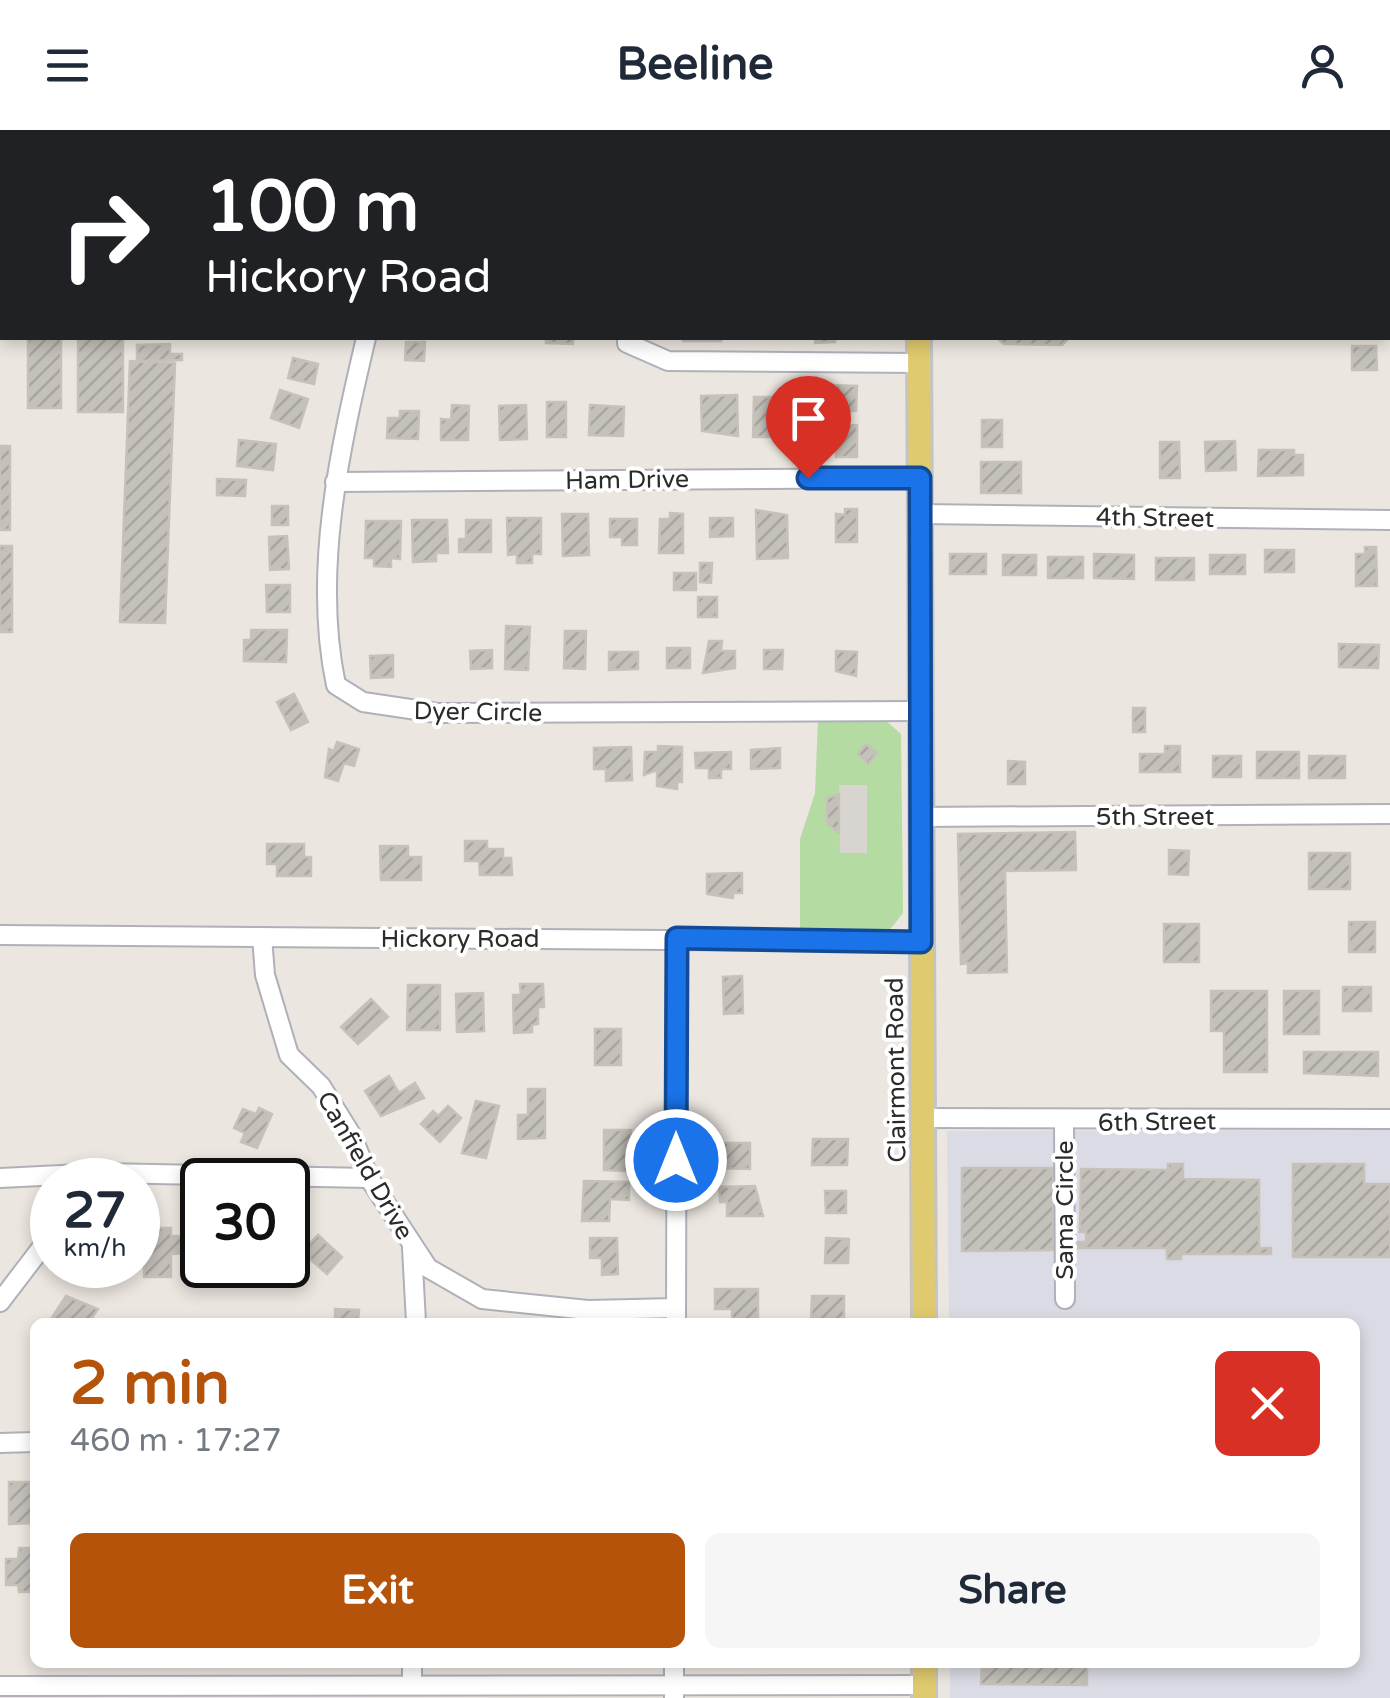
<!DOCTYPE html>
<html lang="en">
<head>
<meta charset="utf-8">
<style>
	body { margin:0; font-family:"Varela Round",sans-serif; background:#f6f6f7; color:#1f2937; height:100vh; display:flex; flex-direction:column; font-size:38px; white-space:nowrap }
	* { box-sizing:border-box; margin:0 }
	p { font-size:32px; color:#747a83 }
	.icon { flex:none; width:55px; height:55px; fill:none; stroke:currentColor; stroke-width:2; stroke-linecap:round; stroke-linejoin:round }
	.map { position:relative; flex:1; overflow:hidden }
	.panel { position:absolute; left:30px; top:1188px; width:1330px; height:350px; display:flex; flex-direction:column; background:#fff; border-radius:15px; box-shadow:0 5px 15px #0003 }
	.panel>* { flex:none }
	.guide { position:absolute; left:0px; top:0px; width:1390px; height:210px; box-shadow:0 5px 15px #0003; background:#202124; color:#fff; overflow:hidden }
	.speed { position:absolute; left:30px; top:1028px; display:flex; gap:20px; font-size:50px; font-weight:700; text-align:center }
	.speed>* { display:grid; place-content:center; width:130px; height:130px; border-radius:50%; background:#fff; box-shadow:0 5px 15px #0003; line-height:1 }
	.speed small { font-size:25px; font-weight:400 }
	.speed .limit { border:5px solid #111; border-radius:15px; background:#fff; color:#111 }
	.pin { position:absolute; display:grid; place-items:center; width:85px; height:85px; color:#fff; margin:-102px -42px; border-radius:50% 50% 50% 0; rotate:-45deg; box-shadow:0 0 10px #0007 }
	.pin .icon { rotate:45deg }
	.me { position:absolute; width:110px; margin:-55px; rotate:0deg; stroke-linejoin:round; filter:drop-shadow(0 0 8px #0008) }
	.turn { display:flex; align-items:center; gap:35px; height:210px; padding:0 40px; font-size:45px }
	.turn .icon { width:130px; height:130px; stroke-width:2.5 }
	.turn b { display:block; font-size:70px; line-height:85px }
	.round { display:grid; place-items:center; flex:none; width:105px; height:105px; border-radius:15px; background:#f6f6f7 }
	.head { display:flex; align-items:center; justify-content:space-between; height:170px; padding:0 40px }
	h1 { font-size:60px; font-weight:700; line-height:75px; color:#b45309 }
	.primary-button { display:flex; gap:20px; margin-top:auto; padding:20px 40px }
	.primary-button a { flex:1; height:115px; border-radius:15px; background:#b45309; color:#fff; font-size:40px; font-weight:700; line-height:115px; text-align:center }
	.primary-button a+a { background:#f6f6f7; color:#1f2937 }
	header { display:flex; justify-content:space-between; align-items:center; height:130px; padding:0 40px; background:#fff; font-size:45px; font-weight:700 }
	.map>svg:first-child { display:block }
	.airport { fill:#dadbe4 }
	.park { fill:#b3dba2 }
	.plaza { fill:#d8d5d1 }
	.building { fill:url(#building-hatch); stroke:#c6c2b9; stroke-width:2.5 }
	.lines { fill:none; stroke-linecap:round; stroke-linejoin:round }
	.minor-casing { stroke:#afb0ba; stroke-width:22 }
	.major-casing { stroke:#c4c4c4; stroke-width:28 }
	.minor { stroke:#fff; stroke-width:18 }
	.major { stroke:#e0ca6f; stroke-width:22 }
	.route-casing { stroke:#114b97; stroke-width:25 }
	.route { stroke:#1a73e8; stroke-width:18 }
	.labels { text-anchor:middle; stroke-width:8; stroke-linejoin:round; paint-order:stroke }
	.street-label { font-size:25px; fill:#2b2b2b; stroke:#fff }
</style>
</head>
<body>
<header><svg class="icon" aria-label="menu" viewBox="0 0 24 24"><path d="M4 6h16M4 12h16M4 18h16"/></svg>Beeline<svg class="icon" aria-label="person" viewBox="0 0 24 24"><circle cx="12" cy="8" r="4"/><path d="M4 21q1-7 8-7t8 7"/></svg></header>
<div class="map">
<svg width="1390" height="1568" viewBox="0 0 1390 1568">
	<defs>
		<pattern id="building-hatch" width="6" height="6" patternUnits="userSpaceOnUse" patternTransform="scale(2.5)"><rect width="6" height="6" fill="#c4c0ba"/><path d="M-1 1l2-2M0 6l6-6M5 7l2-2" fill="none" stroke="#a9a5a0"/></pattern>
	</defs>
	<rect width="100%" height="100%" fill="#ebe6df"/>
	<polygon class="airport" points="1390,1000 1390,1568 950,1568 950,1533 1355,1532 1355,1192 949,1192 947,1001"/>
	<polygon class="park" points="818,590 885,590 901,604 903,783 888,802 800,803 800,709 815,663"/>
	<polygon class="plaza" points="839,655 867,655 867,723 840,723"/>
	<g class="building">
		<polygon points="0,0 36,2 2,2 2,57"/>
		<rect x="28" y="208" width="33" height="70"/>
		<rect x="78" y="208" width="45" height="74"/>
		<polygon points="546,208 573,208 573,214 546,213"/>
		<rect x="683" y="208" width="38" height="3"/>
		<polygon points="815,208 835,208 835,212 815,213"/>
		<polygon points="997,208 1067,208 1068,209 1062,215 1004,214"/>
		<polygon points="406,212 425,212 424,231 405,230"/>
		<polygon points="170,214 170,224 182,224 182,230 137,231 137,215"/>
		<polygon points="1352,216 1376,216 1377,240 1352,240"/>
		<polygon points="293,228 318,234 314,254 288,248"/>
		<polygon points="130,231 175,233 165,493 120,492"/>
		<polygon points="828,255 857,256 856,281 828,281"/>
		<polygon points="280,260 308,269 299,298 271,288"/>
		<polygon points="737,265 738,306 702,301 701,266"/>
		<polygon points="754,267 778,267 778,307 753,307"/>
		<rect x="547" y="272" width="19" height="35"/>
		<polygon points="452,275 469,276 468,310 441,310 441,289 451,290"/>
		<polygon points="526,275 527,309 500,310 499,276"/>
		<polygon points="590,275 624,277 623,306 589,305"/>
		<polygon points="400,281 419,281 418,309 387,308 388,288 400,288"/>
		<rect x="982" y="290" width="20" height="27"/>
		<polygon points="857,295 857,327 836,327 836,296"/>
		<polygon points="239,310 276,314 273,340 237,336"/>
		<polygon points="1235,311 1236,340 1206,341 1205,312"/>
		<polygon points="1160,312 1179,312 1180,348 1160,348"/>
		<rect x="0" y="316" width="10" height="84"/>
		<polygon points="1259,320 1294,320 1294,325 1303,325 1303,345 1258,346"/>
		<rect x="981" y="332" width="40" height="31"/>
		<polygon points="217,349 246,350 245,366 217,365"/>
		<rect x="272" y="376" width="16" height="19"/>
		<polygon points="845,379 857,379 857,412 836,412 836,384 845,385"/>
		<polygon points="756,380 787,385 788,428 757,429"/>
		<polygon points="670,383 683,384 683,423 659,423 660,389 670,389"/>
		<polygon points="562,384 588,384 589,425 563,426"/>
		<polygon points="507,388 541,388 541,424 532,424 532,433 517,433 517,424 508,425"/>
		<polygon points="710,388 733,388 733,406 710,407"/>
		<polygon points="610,389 637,389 637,415 622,415 622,407 610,407"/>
		<polygon points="412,390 447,390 448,423 436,423 436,431 413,432"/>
		<polygon points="466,390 491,390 491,422 459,422 459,409 466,409"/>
		<polygon points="366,391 401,391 400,429 391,428 391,437 374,436 374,428 365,428"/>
		<polygon points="287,406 289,439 270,440 269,407"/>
		<rect x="0" y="416" width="12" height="86"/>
		<polygon points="1365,417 1376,417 1377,456 1356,456 1356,424 1365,424"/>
		<rect x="1265" y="420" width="29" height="22"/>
		<rect x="950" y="424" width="36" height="20"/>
		<polygon points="1094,424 1134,425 1134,449 1094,448"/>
		<rect x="1003" y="425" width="33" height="20"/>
		<rect x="1210" y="425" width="35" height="19"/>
		<rect x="1048" y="427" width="35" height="21"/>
		<rect x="1156" y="428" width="38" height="22"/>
		<polygon points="700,433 712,433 711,453 700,452"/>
		<rect x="674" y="443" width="22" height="17"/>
		<polygon points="266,455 290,455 290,482 267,482"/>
		<rect x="698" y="467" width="19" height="20"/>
		<polygon points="506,496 530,497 528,540 505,539"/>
		<polygon points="251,500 287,500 286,532 244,531 244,510 251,510"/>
		<polygon points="565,501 586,501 585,539 564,538"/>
		<polygon points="709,511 722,511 721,521 735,521 735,538 703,543"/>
		<polygon points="1339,514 1379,515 1378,538 1339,537"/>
		<rect x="667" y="518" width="23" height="20"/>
		<polygon points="492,520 492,538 471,539 470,521"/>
		<polygon points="764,520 783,520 782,539 764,539"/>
		<polygon points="836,521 857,522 856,546 836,541"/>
		<polygon points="609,522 638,522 638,539 609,540"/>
		<polygon points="393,525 393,547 371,548 370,526"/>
		<polygon points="294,564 308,592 291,600 277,572"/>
		<rect x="1133" y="578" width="12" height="24"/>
		<polygon points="337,612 359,619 354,636 344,633 338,651 325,647 329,619 334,621"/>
		<polygon points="866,614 877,623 868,634 858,624"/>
		<polygon points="658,616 682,617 682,652 677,652 677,659 657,656 657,640 644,645 645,622 658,622"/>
		<polygon points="1165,616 1180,616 1180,642 1140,642 1140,624 1165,624"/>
		<polygon points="631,617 632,650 606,651 606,639 594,639 594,618"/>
		<polygon points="780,618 780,638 751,639 751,620"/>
		<polygon points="731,622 731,639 721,639 721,648 709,648 709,638 696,638 695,623"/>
		<rect x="1257" y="622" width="42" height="26"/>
		<rect x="1213" y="626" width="28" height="21"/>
		<rect x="1309" y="626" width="36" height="22"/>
		<polygon points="1008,631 1025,632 1025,654 1008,654"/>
		<polygon points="839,664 839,703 827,693 827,668"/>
		<polygon points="1075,702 1076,740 1005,741 1007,842 968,843 968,833 961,834 958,704"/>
		<polygon points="465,711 487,711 487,719 503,719 503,728 511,728 512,745 480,745 479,731 465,731"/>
		<polygon points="267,714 304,714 304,727 311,727 311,746 277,746 277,734 267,734"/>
		<polygon points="380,716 408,716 408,727 421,727 421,750 381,750"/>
		<polygon points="1169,720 1189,721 1188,745 1169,744"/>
		<rect x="1309" y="723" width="41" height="36"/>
		<polygon points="742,743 742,763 733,763 733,768 707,764 707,744"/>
		<rect x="1349" y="792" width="26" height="30"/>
		<rect x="1164" y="794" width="35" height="38"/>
		<polygon points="742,846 743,883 724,884 723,847"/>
		<polygon points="520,854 543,854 544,877 538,877 538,894 532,895 532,902 514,903 513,865 521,865"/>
		<polygon points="408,855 440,855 440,900 407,900"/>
		<rect x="1343" y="857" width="28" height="24"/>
		<polygon points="1211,861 1267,861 1267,942 1224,942 1224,901 1211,901"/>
		<rect x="1284" y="861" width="35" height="43"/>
		<polygon points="483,863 484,901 457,902 456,864"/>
		<polygon points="371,869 388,887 358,914 341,897"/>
		<rect x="595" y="899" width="26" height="36"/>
		<polygon points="1304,922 1378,922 1378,946 1304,943"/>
		<polygon points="389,946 399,963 415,953 424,968 381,986 365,961"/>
		<polygon points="528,959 545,959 545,1008 518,1009 518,985 528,985"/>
		<polygon points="476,971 499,976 486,1028 462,1023"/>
		<polygon points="448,976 461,988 440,1012 421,994 433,981 438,986"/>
		<polygon points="259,978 272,984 257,1018 241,1012 245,1003 234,998 243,979 256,984"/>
		<polygon points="604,1000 631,1000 630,1041 604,1040"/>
		<polygon points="813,1009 848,1009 847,1035 812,1035"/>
		<polygon points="714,1013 750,1013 750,1039 714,1038"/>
		<polygon points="1168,1034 1183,1034 1183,1049 1259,1050 1259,1118 1271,1118 1271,1124 1181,1124 1181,1129 1167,1129 1167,1118 1078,1118 1078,1112 1086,1112 1086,1102 1080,1102 1081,1039 1168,1040"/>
		<polygon points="1293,1034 1364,1034 1364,1054 1390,1054 1390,1127 1293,1127"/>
		<polygon points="962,1038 1053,1038 1053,1120 962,1121"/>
		<polygon points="584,1051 629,1052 629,1070 610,1069 609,1091 582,1091"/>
		<polygon points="755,1056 763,1086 727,1086 727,1072 720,1072 719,1057"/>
		<polygon points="825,1061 846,1061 846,1083 826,1083"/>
		<polygon points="144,1098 171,1098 171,1106 186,1106 186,1123 171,1124 171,1147 144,1147"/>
		<polygon points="202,1100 202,1135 224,1135 223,1142 201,1142"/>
		<polygon points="318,1105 342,1127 327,1144 302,1122"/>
		<polygon points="590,1108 617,1108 618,1144 602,1145 602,1128 590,1128"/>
		<polygon points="826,1108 849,1109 848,1133 825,1133"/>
		<polygon points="87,1135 124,1135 110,1152"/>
		<rect x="254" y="1135" width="27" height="6"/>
		<polygon points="715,1159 758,1159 758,1192 732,1192 732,1179 715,1179"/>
		<polygon points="66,1166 98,1179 89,1192 49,1192"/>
		<polygon points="812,1166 844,1166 844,1190 811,1190"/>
		<polygon points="335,1179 359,1180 358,1192 335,1192"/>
		<polygon points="9,1352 35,1352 35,1393 9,1394"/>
		<polygon points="19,1418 35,1418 35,1462 19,1462 18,1455 6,1455 6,1429 18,1429"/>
		<polygon points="982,1532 1087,1532 1087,1555 981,1554"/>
	</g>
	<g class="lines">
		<defs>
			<g id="minor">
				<polyline points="45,0 45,2"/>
				<polyline points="629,0 629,2"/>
				<path d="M366 208C340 318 312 442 336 555L363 572 437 583 918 581"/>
				<polyline points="627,208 627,213 668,231 918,233"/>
				<polyline points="335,352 920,348"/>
				<polyline points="920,384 1390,390"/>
				<polyline points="920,687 1390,684"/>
				<polyline points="0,805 921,812"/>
				<polyline points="262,807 265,845 289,925 321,956 352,1006 369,1048 428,1138 482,1169 588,1180 676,1178"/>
				<polyline points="923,988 1390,989"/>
				<polyline points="1064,992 1065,1169"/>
				<polyline points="0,1048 102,1043 369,1048"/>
				<polyline points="412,1118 416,1192"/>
				<polyline points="0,1172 52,1104"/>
				<polyline points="676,1192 677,808"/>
				<polyline points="0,1313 35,1312"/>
				<polyline points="412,1555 412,1532"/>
				<polyline points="0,1556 924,1555"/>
				<polyline points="674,1568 674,1532"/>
			</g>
			<g id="major">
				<polyline points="919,0 919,2"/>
				<polyline points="919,208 924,1192"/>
				<polyline points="924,1532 924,1568"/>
			</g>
		</defs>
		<use href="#minor" class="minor-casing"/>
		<use href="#major" class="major-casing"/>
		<use href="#minor" class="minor"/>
		<use href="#major" class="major"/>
	</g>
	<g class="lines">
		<defs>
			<polyline id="route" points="676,1030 677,808 921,812 920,348 808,348"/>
		</defs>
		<use href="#route" class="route-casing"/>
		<use href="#route" class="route"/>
	</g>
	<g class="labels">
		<g class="street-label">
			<text transform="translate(627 349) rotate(-1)" y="9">Ham Drive</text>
			<text transform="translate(1155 387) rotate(1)" y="9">4th Street</text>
			<text transform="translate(478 581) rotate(1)" y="9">Dyer Circle</text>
			<text x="1155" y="695">5th Street</text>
			<text x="460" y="817">Hickory Road</text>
			<text transform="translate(895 940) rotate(-91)" y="9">Clairmont Road</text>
			<text transform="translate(1157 991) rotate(-1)" y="9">6th Street</text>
			<text transform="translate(366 1035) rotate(60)" y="9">Canfield Drive</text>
			<text transform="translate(1064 1080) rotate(-90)" y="9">Sama Circle</text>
		</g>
	</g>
</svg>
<div class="speed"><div>27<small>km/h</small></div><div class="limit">30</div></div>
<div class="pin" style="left:808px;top:348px;background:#d93025"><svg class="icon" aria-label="arrive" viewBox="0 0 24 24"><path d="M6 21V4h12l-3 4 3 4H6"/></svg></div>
<svg class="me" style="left:676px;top:1030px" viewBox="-20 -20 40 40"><circle r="17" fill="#1a73e8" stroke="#fff" stroke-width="3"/><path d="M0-11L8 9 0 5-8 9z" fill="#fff"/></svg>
<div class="guide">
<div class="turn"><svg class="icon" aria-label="right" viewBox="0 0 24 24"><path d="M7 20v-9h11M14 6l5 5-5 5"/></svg><div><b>100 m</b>Hickory Road</div></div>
</div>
<section class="panel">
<div class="head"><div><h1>2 min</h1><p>460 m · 17:27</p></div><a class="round" style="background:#d93025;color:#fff"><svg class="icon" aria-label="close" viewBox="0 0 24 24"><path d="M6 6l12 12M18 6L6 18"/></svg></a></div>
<div class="primary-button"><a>Exit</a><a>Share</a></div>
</section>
</div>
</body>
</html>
